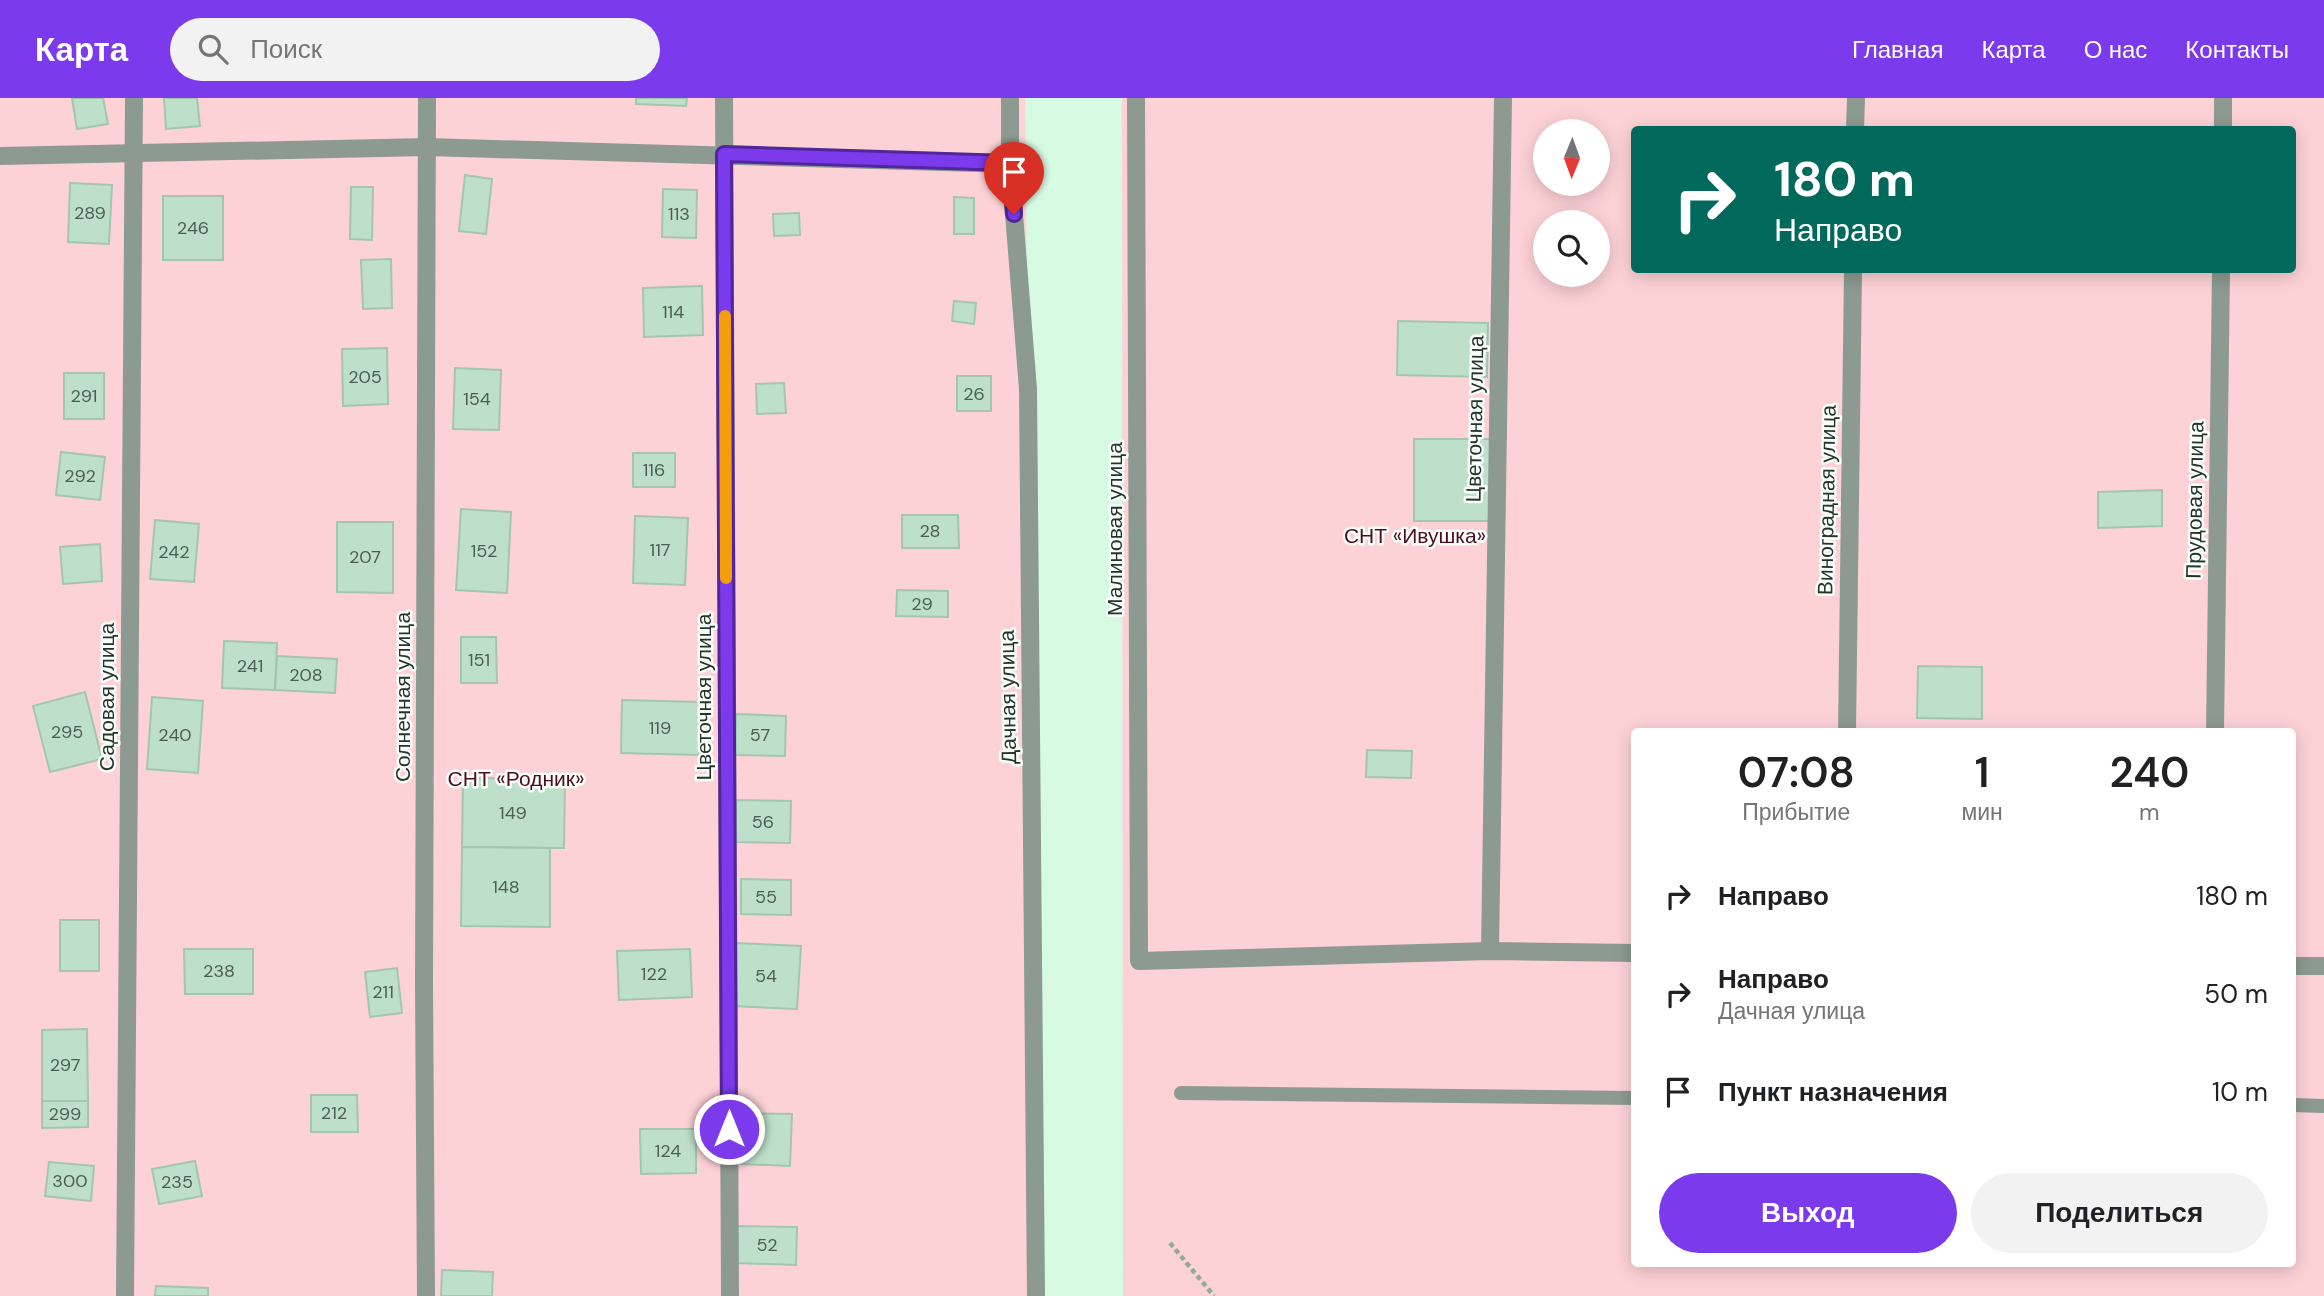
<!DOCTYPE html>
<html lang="ru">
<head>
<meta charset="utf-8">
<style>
	body { margin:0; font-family:"DM Sans",sans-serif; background:#f2f2f2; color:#202124; height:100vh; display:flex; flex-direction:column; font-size:26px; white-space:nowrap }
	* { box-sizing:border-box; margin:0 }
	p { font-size:23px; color:#757577 }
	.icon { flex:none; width:38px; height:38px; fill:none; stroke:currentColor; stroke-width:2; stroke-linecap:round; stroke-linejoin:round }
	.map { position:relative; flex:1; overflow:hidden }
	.panel { position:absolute; left:1631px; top:630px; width:665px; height:539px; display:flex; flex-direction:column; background:#fff; border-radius:7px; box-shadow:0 4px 18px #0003 }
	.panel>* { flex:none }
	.hud { position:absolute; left:1631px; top:28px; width:665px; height:147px; border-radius:7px; box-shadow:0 4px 18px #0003; background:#00695c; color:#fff; overflow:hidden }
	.needle { width:46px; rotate:181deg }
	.buttons { position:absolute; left:1533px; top:21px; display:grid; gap:14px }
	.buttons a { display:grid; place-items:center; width:77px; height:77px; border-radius:50%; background:#fff; box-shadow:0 4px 18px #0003; font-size:35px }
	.pin { position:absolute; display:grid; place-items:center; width:60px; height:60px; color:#fff; margin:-72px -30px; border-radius:50% 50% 50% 0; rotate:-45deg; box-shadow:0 0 7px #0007 }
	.pin .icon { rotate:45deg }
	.me { position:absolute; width:77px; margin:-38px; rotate:0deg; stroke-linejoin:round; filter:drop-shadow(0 0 5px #0008) }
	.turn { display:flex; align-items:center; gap:24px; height:147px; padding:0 28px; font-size:32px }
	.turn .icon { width:91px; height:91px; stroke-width:2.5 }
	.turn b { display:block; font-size:49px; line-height:60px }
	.eta { display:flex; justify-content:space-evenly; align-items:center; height:119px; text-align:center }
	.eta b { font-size:42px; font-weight:600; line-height:49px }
	.button { display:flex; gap:14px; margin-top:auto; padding:14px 28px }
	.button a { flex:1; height:80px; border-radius:42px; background:#7c3aed; color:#fff; font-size:28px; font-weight:600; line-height:80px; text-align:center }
	.button a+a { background:#f2f2f2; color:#202124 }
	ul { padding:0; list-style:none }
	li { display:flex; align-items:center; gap:21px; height:98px; padding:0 28px }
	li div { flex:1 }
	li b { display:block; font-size:26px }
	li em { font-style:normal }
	header { display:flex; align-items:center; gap:42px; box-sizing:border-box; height:98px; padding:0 35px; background:#7c3aed; color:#fff }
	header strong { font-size:33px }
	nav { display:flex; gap:38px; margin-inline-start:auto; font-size:24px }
	.search { width:490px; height:63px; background:#f2f2f2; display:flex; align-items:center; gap:18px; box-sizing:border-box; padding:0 24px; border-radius:38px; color:#757577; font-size:26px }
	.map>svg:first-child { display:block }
	.green { fill:#fdd2d7; fill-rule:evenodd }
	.building { fill:#bee0ca; stroke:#a4c6b0; stroke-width:2 }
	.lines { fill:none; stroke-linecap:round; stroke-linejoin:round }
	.path { stroke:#90ab9a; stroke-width:4.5; stroke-dasharray:5 3.5; stroke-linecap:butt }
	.lane { stroke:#8c9a91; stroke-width:14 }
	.street { stroke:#8c9a91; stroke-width:18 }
	.route-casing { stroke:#51269a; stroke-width:18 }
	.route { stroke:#7c3aed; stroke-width:12 }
	.slow { stroke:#f59e0b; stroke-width:12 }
	.labels { text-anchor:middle; stroke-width:5; stroke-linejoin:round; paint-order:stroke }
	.number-label { font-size:18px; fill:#4c5e53 }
	.street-label { font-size:21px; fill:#26332b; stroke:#f8fffa }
	.park-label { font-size:21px; fill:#4e0e20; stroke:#f8fffa }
</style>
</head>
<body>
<header>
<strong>Карта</strong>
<div class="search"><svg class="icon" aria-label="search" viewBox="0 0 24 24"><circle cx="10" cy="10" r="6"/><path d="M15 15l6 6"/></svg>Поиск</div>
<nav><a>Главная</a><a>Карта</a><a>О нас</a><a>Контакты</a></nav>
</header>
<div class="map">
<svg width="2324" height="1198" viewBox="0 0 2324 1198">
	<rect width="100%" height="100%" fill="#d7fae3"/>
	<g class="green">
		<polygon points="0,0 1025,0 1036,1198 0,1198"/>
		<path d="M1122 0H2324V1198H1123ZM1634 32H2292V172H1634ZM1545 33H1598V86H1545ZM1545 124H1598V177H1545ZM1634 634H2292V1166H1634Z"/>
	</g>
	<g class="building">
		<polygon points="72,0 103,0 108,26 77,31"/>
		<polygon points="164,0 197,0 200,28 166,31"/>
		<polygon points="636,0 687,0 686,8 636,6"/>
		<polygon points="465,77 492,81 486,136 459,133"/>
		<polygon points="70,85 112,87 109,146 68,144"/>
		<polygon points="351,89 373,89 372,142 350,141"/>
		<polygon points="663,91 697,92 696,140 662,139"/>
		<rect x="163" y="98" width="60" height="64"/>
		<polygon points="954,99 974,100 974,136 954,136"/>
		<polygon points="799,115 800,137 774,138 773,116"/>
		<polygon points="391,161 392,210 363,211 361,162"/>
		<polygon points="702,188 703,237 644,239 643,190"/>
		<polygon points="954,203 976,205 974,226 952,223"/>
		<polygon points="1398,223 1488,225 1487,279 1397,277"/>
		<polygon points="387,250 388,306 343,308 342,251"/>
		<polygon points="455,270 501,272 499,332 453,331"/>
		<rect x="64" y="275" width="40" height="46"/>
		<rect x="957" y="278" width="34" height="35"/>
		<polygon points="784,285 786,315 757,316 756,286"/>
		<rect x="1414" y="341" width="78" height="82"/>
		<polygon points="61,354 105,359 100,402 56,397"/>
		<rect x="633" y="355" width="42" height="34"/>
		<polygon points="2162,392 2162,428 2098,430 2098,394"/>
		<polygon points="461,411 511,414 507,495 456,492"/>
		<polygon points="902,417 958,417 959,450 902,450"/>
		<polygon points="635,418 688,420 685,487 633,485"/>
		<polygon points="155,422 199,426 194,484 150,481"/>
		<polygon points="337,424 393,424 393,495 337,494"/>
		<polygon points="100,446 102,483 63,486 60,449"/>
		<polygon points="897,492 948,493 948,519 896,518"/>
		<polygon points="461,539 496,539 497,585 461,585"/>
		<polygon points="224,543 277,545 275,592 222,590"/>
		<polygon points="277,558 337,561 335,595 275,592"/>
		<polygon points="1918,568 1982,569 1982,621 1917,620"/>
		<polygon points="85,594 102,661 50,674 33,608"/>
		<polygon points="152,599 203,603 198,675 147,671"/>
		<polygon points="622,602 700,604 699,657 621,655"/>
		<polygon points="736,616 786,618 785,658 735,657"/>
		<polygon points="1367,652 1412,653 1411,680 1366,679"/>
		<polygon points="463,680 565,681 564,750 462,749"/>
		<polygon points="736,702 791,703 790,745 735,744"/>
		<polygon points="462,749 550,750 550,829 461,828"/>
		<polygon points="741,781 791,782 791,817 741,816"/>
		<rect x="60" y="822" width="39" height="51"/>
		<polygon points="736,845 801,848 797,911 732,908"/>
		<polygon points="184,851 253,851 253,896 185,896"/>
		<polygon points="690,851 692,899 619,902 617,853"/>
		<polygon points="397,870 402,915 370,919 365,874"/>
		<polygon points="87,931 88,1003 42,1003 42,932"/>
		<polygon points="311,997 357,997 358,1034 311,1034"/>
		<polygon points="42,1003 88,1003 88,1029 42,1030"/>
		<polygon points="743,1015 792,1016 790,1068 741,1066"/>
		<polygon points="640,1031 696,1031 696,1075 641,1076"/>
		<polygon points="195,1063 202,1098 159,1106 152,1071"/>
		<polygon points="49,1064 94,1068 91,1103 45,1098"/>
		<polygon points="737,1128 797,1129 796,1167 736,1165"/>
		<polygon points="442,1172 493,1174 492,1198 441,1198"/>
		<polygon points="156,1188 208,1190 208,1198 155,1198"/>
	</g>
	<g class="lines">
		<polyline class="path" points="1170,1145 1214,1198"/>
		<g class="lane">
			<polyline points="1181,995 1634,1000"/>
			<polyline points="2292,1007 2324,1008"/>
		</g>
		<g class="street">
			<polyline points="724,0 730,1198"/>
			<polyline points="1010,0 1010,66 1028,291 1036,1198"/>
			<polyline points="1136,0 1139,863 1490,853 1634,855"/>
			<polyline points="1855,32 1856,0"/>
			<polyline points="2223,32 2223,0"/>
			<polyline points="0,58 427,49 1010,66"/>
			<polyline points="1847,634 1853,172"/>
			<polyline points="2215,634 2221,172"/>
			<polyline points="1490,853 1503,0"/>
			<polyline points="2292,868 2324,868"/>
			<polyline points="125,1198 134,0"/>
			<polyline points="426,1198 424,885 427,0"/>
		</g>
	</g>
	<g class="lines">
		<defs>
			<polyline id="route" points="729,1031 724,56 1010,65 1014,116"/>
		</defs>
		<use href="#route" class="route-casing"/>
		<use href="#route" class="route"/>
		<polyline class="slow" points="725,218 726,480"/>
	</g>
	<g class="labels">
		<g class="number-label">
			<text x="90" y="121">289</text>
			<text x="679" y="122">113</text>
			<text x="193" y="136">246</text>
			<text x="673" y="220">114</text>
			<text x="365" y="285">205</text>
			<text x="974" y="302">26</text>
			<text x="84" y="304">291</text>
			<text x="477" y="307">154</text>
			<text x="654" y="378">116</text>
			<text x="80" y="384">292</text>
			<text x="930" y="439">28</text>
			<text x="660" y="458">117</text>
			<text x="484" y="459">152</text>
			<text x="174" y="460">242</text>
			<text x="365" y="465">207</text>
			<text x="922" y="512">29</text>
			<text x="479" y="568">151</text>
			<text x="250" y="574">241</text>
			<text x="306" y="583">208</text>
			<text x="660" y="636">119</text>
			<text x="67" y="640">295</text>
			<text x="175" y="643">240</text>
			<text x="760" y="643">57</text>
			<text x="513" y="721">149</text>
			<text x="763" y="730">56</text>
			<text x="506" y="795">148</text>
			<text x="766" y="805">55</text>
			<text x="219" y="879">238</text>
			<text x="654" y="882">122</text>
			<text x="766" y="884">54</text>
			<text x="383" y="900">211</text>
			<text x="65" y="973">297</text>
			<text x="334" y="1021">212</text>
			<text x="65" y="1022">299</text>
			<text x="668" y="1059">124</text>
			<text x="70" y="1089">300</text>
			<text x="177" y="1090">235</text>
			<text x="767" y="1153">52</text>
		</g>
		<g class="street-label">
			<text transform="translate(1475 321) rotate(-89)" y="7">Цветочная улица</text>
			<text transform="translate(1827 402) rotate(-89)" y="7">Виноградная улица</text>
			<text transform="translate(2195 402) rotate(-89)" y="7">Прудовая улица</text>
			<text transform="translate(1115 431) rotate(-90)" y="7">Малиновая улица</text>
			<text transform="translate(107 599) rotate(-90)" y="7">Садовая улица</text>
			<text transform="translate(403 599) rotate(-90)" y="7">Солнечная улица</text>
			<text transform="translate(704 599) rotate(-90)" y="7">Цветочная улица</text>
			<text transform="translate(1008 599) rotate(-91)" y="7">Дачная улица</text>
		</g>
		<g class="park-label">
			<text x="1415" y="445">СНТ «Ивушка»</text>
			<text x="516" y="688">СНТ «Родник»</text>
		</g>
	</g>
</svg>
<div class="buttons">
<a><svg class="needle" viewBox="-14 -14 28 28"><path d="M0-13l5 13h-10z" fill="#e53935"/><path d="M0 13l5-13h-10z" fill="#757577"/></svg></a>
<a><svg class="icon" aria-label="search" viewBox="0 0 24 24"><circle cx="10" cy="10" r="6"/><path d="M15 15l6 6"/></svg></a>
</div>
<div class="pin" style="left:1014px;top:116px;background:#d93025"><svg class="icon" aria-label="arrive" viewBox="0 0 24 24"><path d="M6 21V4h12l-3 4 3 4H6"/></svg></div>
<svg class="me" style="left:729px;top:1031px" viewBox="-20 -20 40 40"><circle r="17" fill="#7c3aed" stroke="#fff" stroke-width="3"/><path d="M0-11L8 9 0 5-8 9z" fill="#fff"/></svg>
<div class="hud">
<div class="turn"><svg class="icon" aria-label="right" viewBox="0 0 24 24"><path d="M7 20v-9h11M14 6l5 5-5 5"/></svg><div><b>180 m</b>Направо</div></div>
</div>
<section class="panel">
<div class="eta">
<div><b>07:08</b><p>Прибытие</p></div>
<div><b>1</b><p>мин</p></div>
<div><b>240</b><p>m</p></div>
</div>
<ul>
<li><svg class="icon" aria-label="right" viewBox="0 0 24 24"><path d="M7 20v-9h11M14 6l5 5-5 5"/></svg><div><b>Направо</b></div><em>180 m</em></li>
<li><svg class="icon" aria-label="right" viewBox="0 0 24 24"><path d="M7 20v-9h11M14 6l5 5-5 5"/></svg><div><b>Направо</b><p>Дачная улица</p></div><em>50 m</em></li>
<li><svg class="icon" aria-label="arrive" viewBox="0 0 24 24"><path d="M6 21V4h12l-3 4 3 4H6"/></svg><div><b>Пункт назначения</b></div><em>10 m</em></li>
</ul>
<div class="button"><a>Выход</a><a>Поделиться</a></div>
</section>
</div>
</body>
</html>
